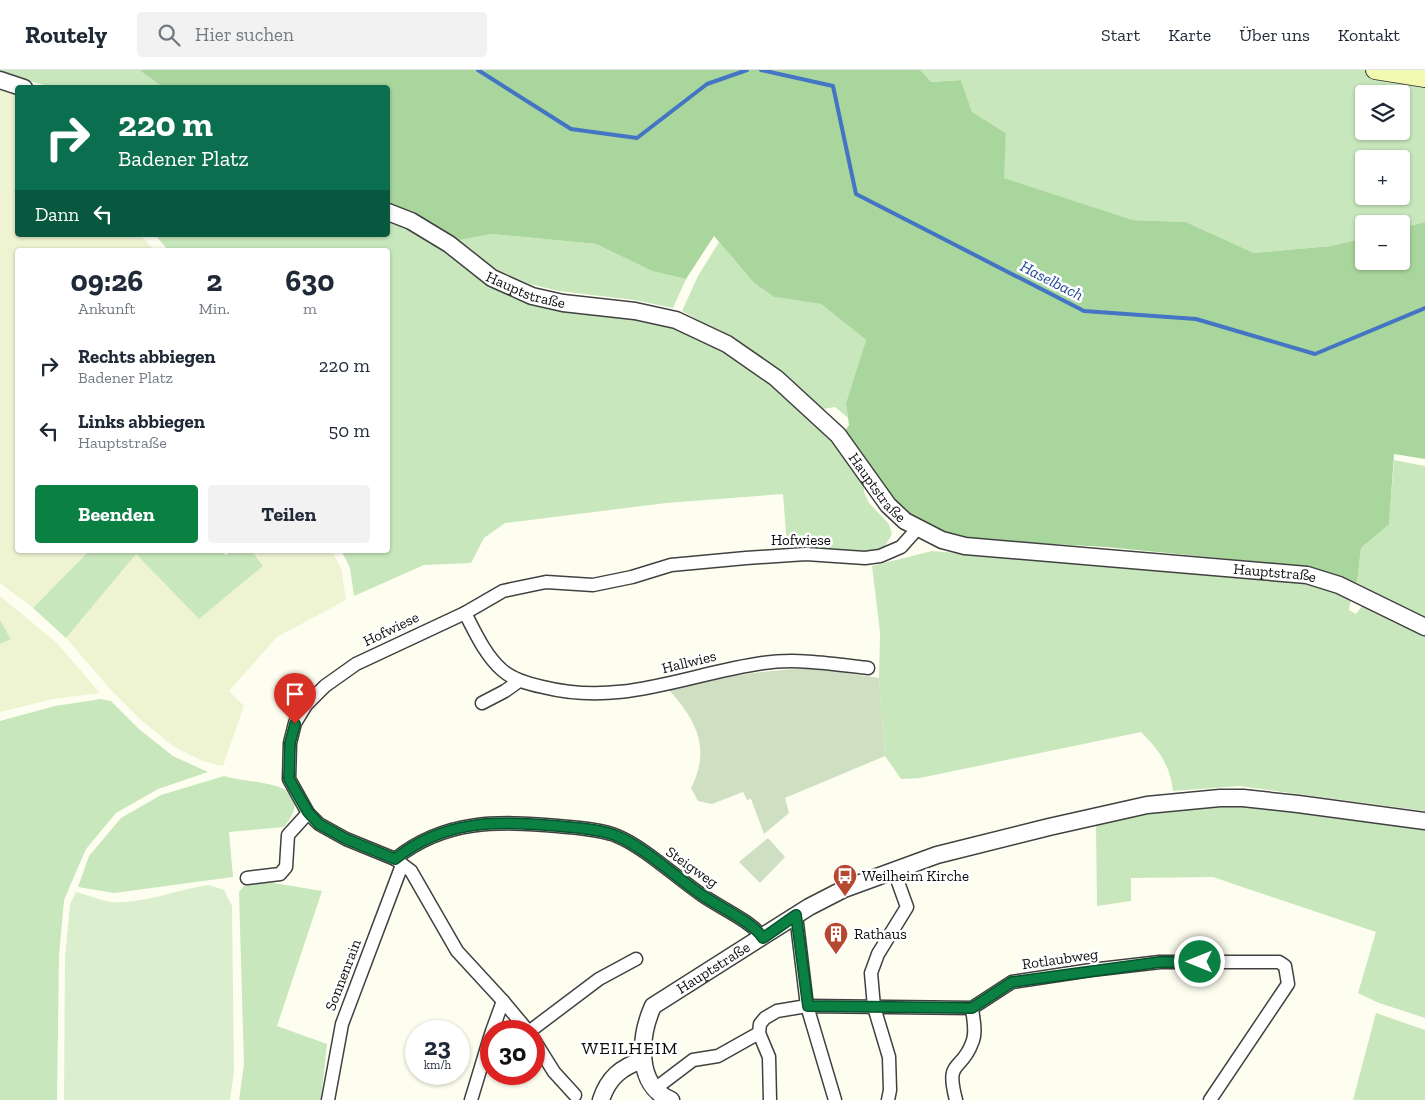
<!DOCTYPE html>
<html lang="de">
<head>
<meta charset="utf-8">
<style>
	body { margin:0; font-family:"Zilla Slab",serif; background:#f2f2f3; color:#1f2937; height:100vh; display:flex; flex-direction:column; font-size:19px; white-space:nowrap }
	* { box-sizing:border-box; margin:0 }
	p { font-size:16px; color:#747a83 }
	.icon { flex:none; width:28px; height:28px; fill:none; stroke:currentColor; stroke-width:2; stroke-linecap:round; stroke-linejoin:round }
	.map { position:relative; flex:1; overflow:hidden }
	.drawer { position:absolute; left:15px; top:178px; width:375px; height:305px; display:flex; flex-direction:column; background:#fff; border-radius:5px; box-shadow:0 1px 4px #0004 }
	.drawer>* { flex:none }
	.banner { position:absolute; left:15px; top:15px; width:375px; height:152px; border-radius:5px; box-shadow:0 1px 4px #0004; background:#0b6e4f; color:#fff; overflow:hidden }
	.controls { position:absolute; left:1355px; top:15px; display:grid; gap:10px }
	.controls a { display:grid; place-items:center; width:55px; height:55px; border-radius:5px; background:#fff; box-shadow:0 1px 4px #0004; font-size:25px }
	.speed { position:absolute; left:405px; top:950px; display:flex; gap:10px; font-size:25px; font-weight:700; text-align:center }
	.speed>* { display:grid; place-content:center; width:65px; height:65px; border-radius:50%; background:#fff; box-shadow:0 1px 4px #0004; line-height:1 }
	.speed small { font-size:12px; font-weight:400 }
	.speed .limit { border:8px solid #d22; background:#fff; color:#111 }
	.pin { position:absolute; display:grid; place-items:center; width:42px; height:42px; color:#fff; margin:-51px -21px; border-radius:50% 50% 50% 0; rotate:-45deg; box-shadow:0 0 5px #0007 }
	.pin .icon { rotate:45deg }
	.me { position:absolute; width:55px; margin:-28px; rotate:270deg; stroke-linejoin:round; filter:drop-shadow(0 0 4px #0008) }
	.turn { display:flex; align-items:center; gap:18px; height:105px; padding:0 20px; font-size:22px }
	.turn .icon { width:65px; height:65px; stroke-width:2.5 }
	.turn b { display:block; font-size:35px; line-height:42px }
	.then { display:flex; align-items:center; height:48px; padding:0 20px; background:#0003; gap:10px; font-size:19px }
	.eta { display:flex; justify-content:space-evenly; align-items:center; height:85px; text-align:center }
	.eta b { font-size:30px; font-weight:700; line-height:35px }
	.button { display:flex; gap:10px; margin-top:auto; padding:10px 20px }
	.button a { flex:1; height:58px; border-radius:5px; background:#0b8043; color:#fff; font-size:20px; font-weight:700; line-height:58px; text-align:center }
	.button a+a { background:#f2f2f3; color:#1f2937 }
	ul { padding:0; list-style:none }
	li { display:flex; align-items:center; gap:15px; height:65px; padding:0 20px }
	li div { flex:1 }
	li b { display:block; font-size:19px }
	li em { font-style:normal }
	header { display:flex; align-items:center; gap:30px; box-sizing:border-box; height:70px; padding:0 25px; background:#fff; border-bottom:1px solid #e0e1e3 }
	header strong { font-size:24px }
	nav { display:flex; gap:28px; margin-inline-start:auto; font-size:18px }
	.search { width:350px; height:45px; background:#f2f2f3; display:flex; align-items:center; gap:12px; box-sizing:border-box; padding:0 18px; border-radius:5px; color:#747a83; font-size:19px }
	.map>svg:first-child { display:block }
	.farmland { fill:#eef3d2 }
	.green { fill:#c8e7bc; fill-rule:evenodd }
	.forest { fill:#a9d69c }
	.cemetery { fill:#cfdfc2 }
	.pitch { fill:#dbeecd }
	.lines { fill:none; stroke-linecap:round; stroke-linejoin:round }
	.stream { stroke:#4474c4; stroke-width:4 }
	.minor-casing { stroke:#414141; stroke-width:15 }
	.tertiary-casing { stroke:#414141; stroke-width:19 }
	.secondary-casing { stroke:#303030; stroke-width:20 }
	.minor { stroke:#fff; stroke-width:12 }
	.tertiary { stroke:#fff; stroke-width:16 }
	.secondary { stroke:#f1fab0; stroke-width:18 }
	.route-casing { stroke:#07532c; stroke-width:12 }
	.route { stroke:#0b8043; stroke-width:9 }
	.labels { text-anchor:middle; stroke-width:5; stroke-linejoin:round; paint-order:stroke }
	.street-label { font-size:15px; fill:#0e0e0e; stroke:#fff }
	.poi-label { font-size:15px; fill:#0e0e0e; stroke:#fff; text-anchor:start }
	.water-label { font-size:16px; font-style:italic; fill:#1f4798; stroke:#fff }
	.quarter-label { font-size:18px; letter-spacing:1px; fill:#0e0e0e; stroke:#fff }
</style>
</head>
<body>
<header>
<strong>Routely</strong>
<div class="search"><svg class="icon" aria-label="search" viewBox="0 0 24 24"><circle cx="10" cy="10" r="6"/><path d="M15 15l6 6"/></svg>Hier suchen</div>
<nav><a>Start</a><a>Karte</a><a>Über uns</a><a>Kontakt</a></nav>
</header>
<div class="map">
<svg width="1425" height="1030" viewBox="0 0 1425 1030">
	<rect width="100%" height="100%" fill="#fefef0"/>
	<g class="farmland">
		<polygon points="0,19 17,25 18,165 140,165 154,180 18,180 18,480 90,480 33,538 0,513"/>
		<polygon points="251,480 332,480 342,501 346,530 277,567 229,621 244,636 223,696 203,691 174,677 141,650 110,619 66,568 136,484 199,549 263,496"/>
		<polygon points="0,526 57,573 100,623 53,629 0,642 0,574 11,568 0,550"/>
	</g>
	<g class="green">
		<polygon points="0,0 139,0 160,15 159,18 52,17 0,3"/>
		<path d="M920 0H1425V152L1401 158V154H1364V168L1331 176 1254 183 1186 152 1133 150 1003 108 1006 63 972 42 961 10 930 12ZM1364 24H1401V61H1364ZM1364 89H1401V126H1364Z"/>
		<polygon points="388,148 406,154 457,188 488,215 523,231 629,246 673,256 726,279 778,314 834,371 864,407 864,422 869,433 889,454 892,464 884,478 868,482 787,477 783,424 666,433 505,453 484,468 471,493 424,495 354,526 350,498 341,480 388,480 388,180 168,180 155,165 388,165"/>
		<polygon points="491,164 596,174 652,201 686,209 673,238 634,230 559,221 530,214 499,201 455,171"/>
		<path d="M719 172 754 213 774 227 821 234 866 270 846 333 848 348 835 337 823 339C777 298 737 271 682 241L698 206Z"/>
		<polygon points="1394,390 1425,396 1425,550 1357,513 1361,478 1389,453"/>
		<polygon points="90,480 220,480 226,485 232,480 251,480 263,496 199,549 136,484 66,568 33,538"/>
		<path d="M932 481 1311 511 1351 527 1349 540 1356 544 1365 532 1425 564V741L1239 716 1173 721C1170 695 1159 680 1141 662L920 708 901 709 885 686 879 608 880 562 872 496Z"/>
		<polygon points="0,550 11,569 0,574"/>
		<polygon points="101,629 111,631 140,660 173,686 208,702 158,719 116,743 86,779 64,830 59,886 57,1030 0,1030 0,651 55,636"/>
		<path d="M224 706C251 715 322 709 284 757L229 762 233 807 114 823 78 817 89 786 121 748 161 725Z"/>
		<polygon points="1222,733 1425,756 1425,948 1379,933 1358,923 1376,862 1213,807 1131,808 1131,831 1097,836 1096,752"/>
		<polygon points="250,809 322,821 277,956 327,974 321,1030 239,1030 244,994 239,822"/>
		<polygon points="1376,943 1425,960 1425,1030 1353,1030"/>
	</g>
	<path class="forest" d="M139 0H920L931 12 961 10 972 42 1006 63 1004 108 1133 150 1186 152 1254 183 1331 176 1364 168V191H1401V158L1425 152V389L1394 384 1389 454 1361 478 1357 513 1309 497 1106 477 965 469C895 453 881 416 845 361L849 355 846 333 866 270 821 234 774 227 754 213 714 166 686 209 652 201 596 174 491 164 455 171 419 146 388 135V18L159 17 160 15Z"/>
	<g class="cemetery">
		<path d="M814 598 879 608 885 686 785 728 789 743 764 764 751 729 747 730 743 722 712 734 698 731 691 718C711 679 697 651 669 620 718 607 764 600 814 598Z"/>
		<polygon points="768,768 785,787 760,813 739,792"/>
	</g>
	<path class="pitch" d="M209 815 224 820 232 836 234 1002 230 1030H64L65 888 70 834 76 822C88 825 101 831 113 832 143 834 179 819 209 815Z"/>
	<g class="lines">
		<g class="stream">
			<polyline points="478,0 571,59 637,68 707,14 747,0"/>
			<polyline points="761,0 833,16 856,124 1084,241 1196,249 1315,284 1425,238"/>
		</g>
		<defs>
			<g id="minor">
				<path d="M465 543C475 562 485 585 502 600 513 610 529 614 543 617 622 637 686 604 763 593 797 588 834 594 868 598"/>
				<polyline points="482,633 505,621 519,611"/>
				<path d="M395 789C445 749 498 751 558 756 576 758 600 759 617 766 644 777 677 808 702 825 719 837 753 852 763 868"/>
				<polyline points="247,808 280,804 286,797 288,765 308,743"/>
				<polyline points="796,845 807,936 835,1030"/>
				<polyline points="492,961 503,931"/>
				<polyline points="528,961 503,931 457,881 411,801 395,789 346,769 319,754 308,743 289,709 290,673 295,653 306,635 325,616 356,594 465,543 503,521 546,512 593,515 632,507 671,495 746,488 806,484 865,488 880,486 901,477 917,459"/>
				<polyline points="530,961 599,909 636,889"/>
				<polyline points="759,963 769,987 770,1030"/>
				<polyline points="534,970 554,1002 575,1025"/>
				<polyline points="656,1018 693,990 718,986 759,963 760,954 765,948 777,941 807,936 972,938 1012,912 1091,900 1160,892 1279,892 1285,896 1288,914 1210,1030"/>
				<polyline points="328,1030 342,954 402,795"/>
				<polyline points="471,1030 491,964"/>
				<polyline points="888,1030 890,1020 889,987 874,937 871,903 878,884 907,837 894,801"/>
				<path d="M956 1030C945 988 961 1003 972 973 977 962 973 949 972 938"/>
			</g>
			<g id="tertiary">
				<polyline points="0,10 24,18"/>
				<path id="s1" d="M388 142 411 151 449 174 492 208 532 226 563 233 635 241 676 250 727 274 776 308 838 365 888 435 905 451 942 470 965 476 1307 505 1339 515 1425 557"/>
				<path d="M601 1030C608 1008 621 997 643 990"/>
				<path id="s2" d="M671 1030C634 1015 640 965 653 936L809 837 844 819 937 785 1049 757 1147 735 1220 728H1243L1298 734 1425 751"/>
			</g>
			<polyline id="secondary" points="1375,0 1425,8"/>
		</defs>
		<use href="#minor" class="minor-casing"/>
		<use href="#tertiary" class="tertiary-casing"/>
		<use href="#secondary" class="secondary-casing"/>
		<use href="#minor" class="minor"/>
		<use href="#tertiary" class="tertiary"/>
		<use href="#secondary" class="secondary"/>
	</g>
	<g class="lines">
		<defs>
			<path id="route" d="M295 654 290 673 289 709 308 742 319 754 346 769 395 789C445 749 497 751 558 756 576 758 600 759 617 766 644 777 677 808 702 825 719 837 753 852 763 868L796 845 808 936 972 938 1012 912 1160 892H1200"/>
		</defs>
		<use href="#route" class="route-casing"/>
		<use href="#route" class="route"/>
	</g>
	<defs>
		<symbol id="bus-pin" viewBox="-11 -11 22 30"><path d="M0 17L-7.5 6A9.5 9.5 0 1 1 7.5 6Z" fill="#b5482f" stroke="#fff"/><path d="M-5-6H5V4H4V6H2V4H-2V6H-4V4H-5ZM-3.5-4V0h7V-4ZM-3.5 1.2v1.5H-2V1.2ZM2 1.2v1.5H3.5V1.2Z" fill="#fff"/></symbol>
		<symbol id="building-pin" viewBox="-11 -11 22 30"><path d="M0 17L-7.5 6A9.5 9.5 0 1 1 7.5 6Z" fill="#b5482f" stroke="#fff"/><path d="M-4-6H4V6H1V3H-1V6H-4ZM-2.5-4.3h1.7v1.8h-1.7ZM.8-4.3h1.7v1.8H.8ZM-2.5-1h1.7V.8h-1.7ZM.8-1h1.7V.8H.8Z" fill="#fff"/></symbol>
	</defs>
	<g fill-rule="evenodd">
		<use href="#bus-pin" x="831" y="792" width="28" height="38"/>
		<use href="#building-pin" x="822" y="850" width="28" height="38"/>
	</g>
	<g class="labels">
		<g class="street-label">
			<text dy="5" stroke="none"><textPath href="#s1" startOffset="160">Hauptstraße</textPath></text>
			<text dy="5" stroke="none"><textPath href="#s1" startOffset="580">Hauptstraße</textPath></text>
			<text x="801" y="475">Hofwiese</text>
			<text dy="5" stroke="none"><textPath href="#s1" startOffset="1000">Hauptstraße</textPath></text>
			<text transform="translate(391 559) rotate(-26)" y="5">Hofwiese</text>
			<text transform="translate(689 592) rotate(-14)" y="5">Hallwies</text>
			<text transform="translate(692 797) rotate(35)" y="5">Steigweg</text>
			<text transform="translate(1060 889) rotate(-8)" y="5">Rotlaubweg</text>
			<text dy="5" stroke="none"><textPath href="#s2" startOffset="178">Hauptstraße</textPath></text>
			<text transform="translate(343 905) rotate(-69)" y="5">Sonnenrain</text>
		</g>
		<g class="poi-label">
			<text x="862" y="811">Weilheim Kirche</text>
			<text x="854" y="869">Rathaus</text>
		</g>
		<g class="water-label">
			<text transform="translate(1052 210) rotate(27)" y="6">Haselbach</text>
		</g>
		<g class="quarter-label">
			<text x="630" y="984">WEILHEIM</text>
		</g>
	</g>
</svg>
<div class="controls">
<a><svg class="icon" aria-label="layers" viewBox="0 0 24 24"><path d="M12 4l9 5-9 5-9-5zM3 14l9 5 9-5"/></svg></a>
<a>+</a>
<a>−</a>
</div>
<div class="speed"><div>23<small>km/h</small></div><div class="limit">30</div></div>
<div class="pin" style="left:295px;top:654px;background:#d93025"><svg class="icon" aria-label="arrive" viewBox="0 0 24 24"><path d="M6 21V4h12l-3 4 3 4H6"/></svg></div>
<svg class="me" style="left:1200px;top:892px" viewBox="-20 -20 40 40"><circle r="17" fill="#0b8043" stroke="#fff" stroke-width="3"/><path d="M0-11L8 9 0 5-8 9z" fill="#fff"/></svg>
<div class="banner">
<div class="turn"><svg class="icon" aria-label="right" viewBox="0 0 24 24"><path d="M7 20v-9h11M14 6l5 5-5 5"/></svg><div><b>220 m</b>Badener Platz</div></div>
<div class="then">Dann<svg class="icon" aria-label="left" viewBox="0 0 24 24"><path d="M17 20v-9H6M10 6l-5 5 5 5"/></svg></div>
</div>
<section class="drawer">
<div class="eta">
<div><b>09:26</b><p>Ankunft</p></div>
<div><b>2</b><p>Min.</p></div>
<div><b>630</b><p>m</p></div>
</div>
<ul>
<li><svg class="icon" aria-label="right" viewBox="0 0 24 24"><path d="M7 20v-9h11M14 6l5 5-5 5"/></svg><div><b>Rechts abbiegen</b><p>Badener Platz</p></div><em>220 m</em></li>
<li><svg class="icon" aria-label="left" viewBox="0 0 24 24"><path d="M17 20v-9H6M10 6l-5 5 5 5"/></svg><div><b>Links abbiegen</b><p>Hauptstraße</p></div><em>50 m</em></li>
</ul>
<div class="button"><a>Beenden</a><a>Teilen</a></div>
</section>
</div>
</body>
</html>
